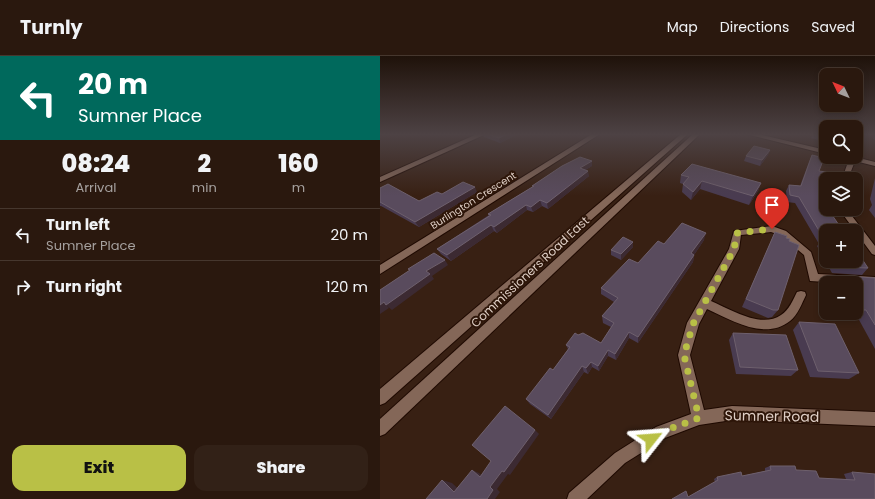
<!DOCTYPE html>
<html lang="en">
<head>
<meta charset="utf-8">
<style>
	body { margin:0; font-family:Poppins,sans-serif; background:#322117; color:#f1f3f6; height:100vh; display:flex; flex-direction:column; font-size:15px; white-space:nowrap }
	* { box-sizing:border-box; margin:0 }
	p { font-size:13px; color:#a5a09e }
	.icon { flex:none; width:22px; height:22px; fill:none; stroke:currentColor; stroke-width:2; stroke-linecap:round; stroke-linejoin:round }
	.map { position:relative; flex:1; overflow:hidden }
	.sheet { display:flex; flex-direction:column; background:#2a180e; width:380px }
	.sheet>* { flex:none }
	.guide { background:#00695c; color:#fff; overflow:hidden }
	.needle { width:26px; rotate:313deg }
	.fabs { position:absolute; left:439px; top:12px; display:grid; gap:8px }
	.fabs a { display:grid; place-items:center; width:44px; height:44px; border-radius:8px; background:#2a180e; box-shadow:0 2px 6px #0003,0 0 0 1px #46372e; font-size:20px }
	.pin { position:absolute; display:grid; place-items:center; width:34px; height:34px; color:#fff; margin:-41px -17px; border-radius:50% 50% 50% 0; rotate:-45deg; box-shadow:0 0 4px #0007 }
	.pin .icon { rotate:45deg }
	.me { position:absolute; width:44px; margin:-22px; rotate:62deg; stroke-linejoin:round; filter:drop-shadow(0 0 3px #0008) }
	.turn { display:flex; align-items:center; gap:14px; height:84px; padding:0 12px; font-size:18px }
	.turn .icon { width:52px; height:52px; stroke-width:2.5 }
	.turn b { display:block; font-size:28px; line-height:34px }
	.eta { display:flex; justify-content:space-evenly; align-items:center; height:68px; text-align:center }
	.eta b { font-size:24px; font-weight:800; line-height:28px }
	.button { display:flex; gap:8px; margin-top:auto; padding:8px 12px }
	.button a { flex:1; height:46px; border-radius:12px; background:#b9c046; color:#111; font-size:16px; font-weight:800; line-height:46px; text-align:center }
	.button a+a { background:#322117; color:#f1f3f6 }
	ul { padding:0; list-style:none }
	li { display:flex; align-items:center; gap:12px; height:52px; padding:0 12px; border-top:1px solid #46372e }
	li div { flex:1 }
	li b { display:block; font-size:15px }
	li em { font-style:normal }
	header { display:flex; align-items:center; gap:24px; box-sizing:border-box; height:56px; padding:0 20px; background:#2a180e; border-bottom:1px solid #46372e }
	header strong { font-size:19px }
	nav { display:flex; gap:22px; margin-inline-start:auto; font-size:14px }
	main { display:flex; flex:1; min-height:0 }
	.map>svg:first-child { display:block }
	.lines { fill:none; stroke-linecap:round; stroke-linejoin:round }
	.street-casing { stroke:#1e0901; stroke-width:2 }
	.secondary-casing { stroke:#1e0901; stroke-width:2 }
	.street { fill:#846758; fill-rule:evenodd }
	.secondary { fill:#846758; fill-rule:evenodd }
	.wall { fill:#493b50 }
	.shaded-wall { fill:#3c2a32 }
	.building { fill:#594b5d; stroke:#6e606d }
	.route { stroke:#b9c046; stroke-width:7; stroke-dasharray:0 12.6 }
	.labels { text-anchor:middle; stroke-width:4; stroke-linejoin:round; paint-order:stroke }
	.far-street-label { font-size:10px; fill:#dfcfc6; stroke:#2e1609 }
	.street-label { font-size:12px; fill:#dfcfc6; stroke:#2e1609 }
	.near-street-label { font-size:14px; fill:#dfcfc6; stroke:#2e1609 }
</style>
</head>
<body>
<header>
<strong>Turnly</strong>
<nav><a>Map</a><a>Directions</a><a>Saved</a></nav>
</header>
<main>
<section class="sheet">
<div class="guide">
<div class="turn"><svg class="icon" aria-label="left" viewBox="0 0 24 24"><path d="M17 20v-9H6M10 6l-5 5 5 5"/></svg><div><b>20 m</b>Sumner Place</div></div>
</div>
<div class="eta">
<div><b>08:24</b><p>Arrival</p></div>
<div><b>2</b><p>min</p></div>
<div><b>160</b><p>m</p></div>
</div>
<ul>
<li><svg class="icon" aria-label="left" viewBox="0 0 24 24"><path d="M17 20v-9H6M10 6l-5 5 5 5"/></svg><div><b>Turn left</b><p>Sumner Place</p></div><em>20 m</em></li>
<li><svg class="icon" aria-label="right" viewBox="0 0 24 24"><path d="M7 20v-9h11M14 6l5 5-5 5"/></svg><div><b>Turn right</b></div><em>120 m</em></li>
</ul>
<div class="button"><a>Exit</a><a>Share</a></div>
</section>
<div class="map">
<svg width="495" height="443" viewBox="0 0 495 443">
	<rect width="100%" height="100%" fill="#382013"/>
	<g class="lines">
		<defs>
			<g id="street">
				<polygon points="97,78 106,78 0,126 0,121"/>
				<polygon points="212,78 220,78 0,218 0,209"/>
				<path d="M392 170 406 175 431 196 438 218 495 221V229L430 225 424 199 400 179 391 176 361 179 359 193 331 245C350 253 381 273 401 259 409 254 413 244 417 236L421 235 425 236 426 239C422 247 418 259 410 265 385 285 351 264 327 253L319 268 310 299 324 354 352 350 495 356V370L352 364 319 369 285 382 245 407 207 443H187L189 437 235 397 276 371 311 358 298 299 307 267 349 193 354 175Z"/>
			</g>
			<g id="secondary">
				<polygon points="301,78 308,78 5,347 0,349 0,333"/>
				<polygon points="313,78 320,78 5,378 0,380 0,363"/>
				<polygon points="366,78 378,78 446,94 446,98"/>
				<polygon points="464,101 475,101 495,106 495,110 475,105 468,123 462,123 469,103"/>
				<polygon points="462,153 470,153 472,160 495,190 495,199 492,198 464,160"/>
			</g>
		</defs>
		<use href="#street" class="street-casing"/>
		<use href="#secondary" class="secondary-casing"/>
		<use href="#street" class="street"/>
		<use href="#secondary" class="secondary"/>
	</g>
	<g class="wall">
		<polygon points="103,78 138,78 120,87 104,81"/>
		<polygon points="433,78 446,78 446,86 431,82"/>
		<polygon points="494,78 495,78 495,84 493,83"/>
		<polygon points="390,94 388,99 380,110 364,105 366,100"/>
		<polygon points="432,99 439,115 443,136 446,175 446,205 476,205 488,212 482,219 452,217 437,190 439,188 415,147 407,146 406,135 409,129 420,130 429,106"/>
		<polygon points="212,110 205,114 209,120 168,153 162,150 153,156 147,154 117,177 114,175 71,205 61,198 57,193 109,159 108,158 152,131 152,130"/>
		<polygon points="301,119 381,127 378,135 369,149 320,133 311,144 302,136 303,128 300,127"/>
		<polygon points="495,122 495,162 489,154 492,149 490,143"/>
		<polygon points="0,132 39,145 62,138 97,136 39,171 1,150 0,150"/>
		<polygon points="395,176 406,182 409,185 398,254 392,261 388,262 362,251"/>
		<polygon points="324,184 314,199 313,206 258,287 249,282 236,304 228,300 219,315 212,311 208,318 204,316 171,363 150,348 146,343 173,314 188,293 186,289 198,279 221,287 231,271 223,267 222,260 234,246 221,238 221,232 258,207 284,188"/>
		<polygon points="253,191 241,204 231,199 231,194"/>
		<polygon points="466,220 495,222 495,293 478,262 462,261 460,257 476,257 476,227 460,227"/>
		<polygon points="419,266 479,317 469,323 430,321 413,274"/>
		<polygon points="353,277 418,314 411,320 356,318 349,284"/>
		<polygon points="390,410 416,414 439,422 466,423 464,418 472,416 495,443 308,441 335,426 334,423 337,421 362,420 385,415 385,412"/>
	</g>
	<g class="shaded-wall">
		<polygon points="127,78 138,78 120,87 119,82"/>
		<polygon points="390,94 388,99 380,110 382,104"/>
		<polygon points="212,105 212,110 201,117 200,112"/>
		<polygon points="208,115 209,120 168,153 167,147"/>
		<polygon points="322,125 320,133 311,144 313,136"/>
		<polygon points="381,127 378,135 369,149 373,140"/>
		<polygon points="95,131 97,136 39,171 35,166"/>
		<polygon points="160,144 162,150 153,156 151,151"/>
		<polygon points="146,149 147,154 117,177 114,171"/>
		<polygon points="111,169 114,175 71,205 67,199"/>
		<polygon points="326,177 324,184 310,205 311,197"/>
		<polygon points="253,186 253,191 241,204 241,198"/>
		<polygon points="314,199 313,206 258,287 258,281"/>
		<polygon points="65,204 68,209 52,220 54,223 12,254 6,249 46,215"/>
		<polygon points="4,246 9,252 0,258 0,249"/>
		<polygon points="249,276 249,282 236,304 235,298"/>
		<polygon points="228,294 228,300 219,315 218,310"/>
		<polygon points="211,306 212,311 208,318 206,312"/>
		<polygon points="202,310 204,316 171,363 168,359"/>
		<polygon points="155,374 159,378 130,419 128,418 117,433 120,436 115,443 107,443 110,431 122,415"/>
		<polygon points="92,414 99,417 107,424 100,421"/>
		<polygon points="62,424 72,427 84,438 74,436"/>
	</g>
	<g class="building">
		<polygon points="108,78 127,78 119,82"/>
		<polygon points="436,78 446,78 446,81"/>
		<polygon points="374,90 390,94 382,104 366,100"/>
		<polygon points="432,99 444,102 439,115 447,116 443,136 446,149 446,153 448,153 463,175 446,175 446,190 442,183 444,183 419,141 410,139 409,129 421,130"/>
		<polygon points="200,101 212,105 200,112 208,115 167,147 160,144 151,151 146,149 114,171 111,169 67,199 57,193 111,159 108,158 154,130 152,130 182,110"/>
		<polygon points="312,108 381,127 373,140 322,125 313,136 303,128 309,121 301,119"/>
		<polygon points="83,126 95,131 35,166 0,146 0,132 8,128 39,145 57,136 62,138"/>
		<polygon points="302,167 326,177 311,197 314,199 258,281 249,276 235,298 228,294 218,310 211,306 206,312 202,310 168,359 146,343 170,312 173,314 190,291 186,289 195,277 198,279 203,277 221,287 234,267 222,260 238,242 221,232 249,203 258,207 278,185 284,188"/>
		<polygon points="395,176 407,180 406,182 410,183 409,185 419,189 398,254 393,254 366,243"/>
		<polygon points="243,181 253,186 241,198 231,194"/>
		<polygon points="476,194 488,212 458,211 455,205 476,205"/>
		<polygon points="54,197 65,204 46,215 50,218 6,249 4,246 0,249 0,234 30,214 28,213"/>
		<polygon points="466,220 495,222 495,269 486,254 476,254 476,227 470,227"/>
		<polygon points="419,266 455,268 479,317 438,315"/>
		<polygon points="353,277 406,279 418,314 360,311"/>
		<polygon points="125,350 155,374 124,416 122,415 110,431 113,434 107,443 46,443 62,424 74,436 92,414 100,421 111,405 92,389"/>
		<polygon points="390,410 415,410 416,414 436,415 439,422 475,424 472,416 495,418 495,443 292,443 306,435 308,441 338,424 337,421 361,416 362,420 391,414"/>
	</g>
	<linearGradient id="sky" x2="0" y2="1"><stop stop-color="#1f120a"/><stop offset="0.56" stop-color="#4d4244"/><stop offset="1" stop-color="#4d4244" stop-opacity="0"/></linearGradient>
	<rect width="495" height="140" fill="url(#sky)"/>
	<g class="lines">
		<polyline class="route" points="271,383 281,376 319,362 304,299 313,268 354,193 357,177 392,173"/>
	</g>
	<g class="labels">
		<g class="far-street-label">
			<text transform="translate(93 144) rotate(-32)" y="4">Burlington Crescent</text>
		</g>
		<g class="street-label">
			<text transform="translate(150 216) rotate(-43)" y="4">Commissioners Road East</text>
		</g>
		<g class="near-street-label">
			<text transform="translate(392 360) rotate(1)" y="5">Sumner Road</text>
		</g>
	</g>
</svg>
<div class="fabs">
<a><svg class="needle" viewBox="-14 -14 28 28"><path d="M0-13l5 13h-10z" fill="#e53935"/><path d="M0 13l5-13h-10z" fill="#a5a09e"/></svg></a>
<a><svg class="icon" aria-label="search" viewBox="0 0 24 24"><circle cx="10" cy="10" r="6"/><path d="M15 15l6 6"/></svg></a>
<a><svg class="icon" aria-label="layers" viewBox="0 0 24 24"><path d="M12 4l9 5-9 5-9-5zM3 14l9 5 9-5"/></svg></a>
<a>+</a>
<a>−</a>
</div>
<div class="pin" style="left:392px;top:173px;background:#d93025"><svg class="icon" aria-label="arrive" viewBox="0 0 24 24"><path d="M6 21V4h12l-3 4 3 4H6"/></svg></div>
<svg class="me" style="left:271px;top:383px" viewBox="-20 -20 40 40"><path d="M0-17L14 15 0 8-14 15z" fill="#b9c046" stroke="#fff" stroke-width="4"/></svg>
</div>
</main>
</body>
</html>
